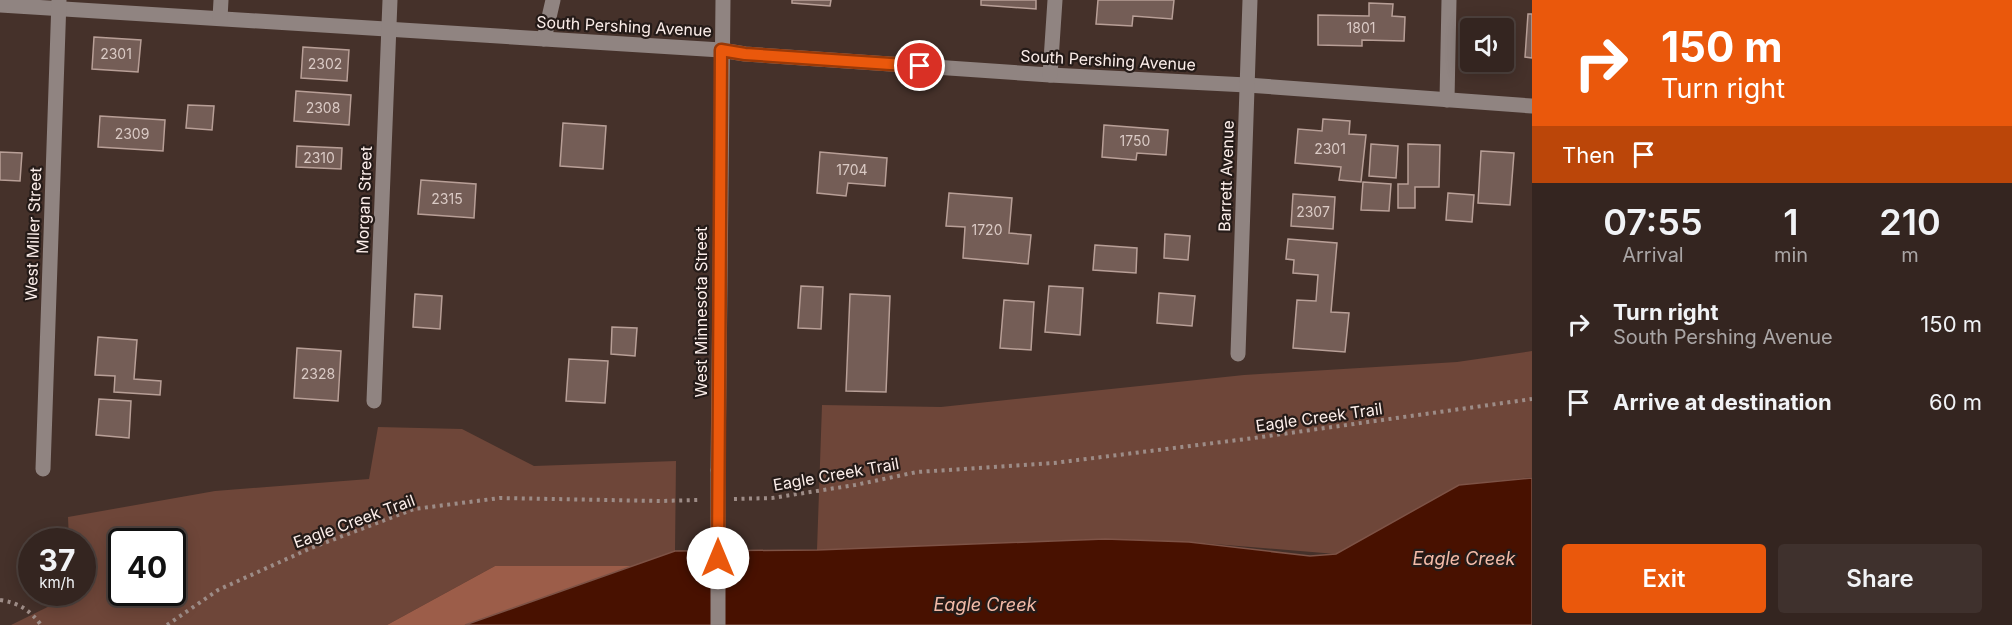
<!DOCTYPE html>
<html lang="en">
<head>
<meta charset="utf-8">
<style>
	body { margin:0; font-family:Inter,sans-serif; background:#3f312d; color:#f1f3f6; height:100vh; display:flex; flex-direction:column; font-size:22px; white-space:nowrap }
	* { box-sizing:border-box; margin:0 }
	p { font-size:20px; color:#a9a5a5 }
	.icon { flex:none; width:33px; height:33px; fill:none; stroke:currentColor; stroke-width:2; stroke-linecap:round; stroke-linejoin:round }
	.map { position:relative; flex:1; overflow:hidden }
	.panel { display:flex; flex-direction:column; background:#342520; width:480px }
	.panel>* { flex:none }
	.guide { background:#ea580c; color:#fff; overflow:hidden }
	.controls { position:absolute; left:1460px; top:18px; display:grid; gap:12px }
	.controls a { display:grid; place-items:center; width:54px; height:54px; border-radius:6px; background:#342520; box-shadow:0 3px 15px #0003,0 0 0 2px #4e423e; font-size:30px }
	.speed { position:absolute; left:18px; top:528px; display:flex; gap:12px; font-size:30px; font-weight:700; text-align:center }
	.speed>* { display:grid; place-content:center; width:78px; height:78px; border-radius:50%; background:#342520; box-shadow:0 3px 15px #0003,0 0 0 2px #4e423e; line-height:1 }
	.speed small { font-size:15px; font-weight:400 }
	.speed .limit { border:3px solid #111; border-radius:9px; background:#fff; color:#111 }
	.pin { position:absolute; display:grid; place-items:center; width:51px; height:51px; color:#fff; margin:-26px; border:3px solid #fff; border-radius:50%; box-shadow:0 2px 6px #0007 }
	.me { position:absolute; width:66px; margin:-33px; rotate:0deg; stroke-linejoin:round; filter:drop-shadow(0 0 4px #0008) }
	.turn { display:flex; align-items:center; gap:21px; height:126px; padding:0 30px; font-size:27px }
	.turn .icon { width:78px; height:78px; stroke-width:2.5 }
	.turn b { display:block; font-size:42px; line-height:51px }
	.then { display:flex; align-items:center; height:57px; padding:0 30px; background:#0003; gap:12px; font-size:22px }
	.eta { display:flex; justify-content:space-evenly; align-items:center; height:102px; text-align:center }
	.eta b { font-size:36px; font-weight:600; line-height:42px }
	.action { display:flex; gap:12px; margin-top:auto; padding:12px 30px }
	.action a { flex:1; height:69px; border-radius:6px; background:#ea580c; color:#fff; font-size:24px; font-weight:600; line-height:69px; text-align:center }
	.action a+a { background:#3f312d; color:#f1f3f6 }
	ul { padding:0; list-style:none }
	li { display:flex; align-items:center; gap:18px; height:78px; padding:0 30px }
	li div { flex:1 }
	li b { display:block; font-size:22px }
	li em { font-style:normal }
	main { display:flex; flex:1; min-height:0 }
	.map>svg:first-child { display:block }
	.green { fill:#6e4639; fill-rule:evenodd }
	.forest { fill:#9c5d49 }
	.water { fill:#481100; stroke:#7e5346; stroke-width:1.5 }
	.building { fill:#745d56; stroke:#b89f97; stroke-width:1.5 }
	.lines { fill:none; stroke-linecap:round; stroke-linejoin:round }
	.path { stroke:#9d8c87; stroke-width:4; stroke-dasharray:3 4.5; stroke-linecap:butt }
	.minor { stroke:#908481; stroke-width:15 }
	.minor-bridge { stroke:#908481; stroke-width:15 }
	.route-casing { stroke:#983908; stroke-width:15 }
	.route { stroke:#ea580c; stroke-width:10 }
	.labels { text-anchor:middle; stroke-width:4.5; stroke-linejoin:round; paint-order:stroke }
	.number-label { font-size:14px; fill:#dacac5 }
	.street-label { font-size:16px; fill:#fceeea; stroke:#251b18 }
	.water-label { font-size:18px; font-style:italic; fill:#f4bba8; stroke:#251b18 }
</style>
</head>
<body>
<main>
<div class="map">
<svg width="1532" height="625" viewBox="0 0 1532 625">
	<rect width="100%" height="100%" fill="#45312a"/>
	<g class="green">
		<polygon points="1532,351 1532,477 1459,485 1336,554 1189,542 1077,540 817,550 822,405 941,407 1244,375 1457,362"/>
		<path d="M378 427 462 429 534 466 676 461 675 551 633 566H495L387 625H11L70 596V593L82 592V542L69 541 68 517 215 491 369 479ZM122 542H172V592H122Z"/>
	</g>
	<polygon class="forest" points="495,566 633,566 465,625 387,625"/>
	<polygon class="water" points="1532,478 1532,625 465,625 675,551 817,550 1105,539 1189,542 1310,556 1336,554 1459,485"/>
	<g class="building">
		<polygon points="792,0 831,0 830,6 792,3"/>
		<polygon points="981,0 1036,0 1036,9 981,5"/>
		<polygon points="1098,0 1174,0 1172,19 1133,16 1132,26 1096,24"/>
		<polygon points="1369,3 1393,4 1392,16 1405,17 1404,41 1362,40 1362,46 1318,45 1318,15 1369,16"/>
		<polygon points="1528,14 1532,14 1532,58 1525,57"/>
		<polygon points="94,37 141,40 138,72 92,69"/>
		<polygon points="303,47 349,50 347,81 301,78"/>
		<polygon points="296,91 351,95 349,125 294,121"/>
		<polygon points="188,105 214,106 212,130 186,128"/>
		<polygon points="100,116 165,120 163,151 98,147"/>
		<polygon points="1323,119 1350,121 1349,134 1366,135 1361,182 1339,180 1341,167 1295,163 1298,129 1322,131"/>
		<polygon points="563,123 606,126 603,169 560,166"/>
		<polygon points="1104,125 1168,130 1166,155 1137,153 1136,160 1102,157"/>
		<polygon points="1371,144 1398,146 1396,178 1369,176"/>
		<polygon points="1408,144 1440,145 1439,187 1415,187 1415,208 1398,208 1398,184 1408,184"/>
		<polygon points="297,146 342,148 341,169 296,167"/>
		<polygon points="1481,151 1514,153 1510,205 1478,203"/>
		<polygon points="0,152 22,153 20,181 0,180"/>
		<polygon points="820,152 887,158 885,186 848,183 846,196 817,193"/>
		<polygon points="421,180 476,184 474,218 418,214"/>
		<polygon points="1363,182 1391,184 1389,211 1361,210"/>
		<polygon points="949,193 1012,198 1009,233 1031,235 1028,264 963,258 965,227 946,226"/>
		<polygon points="1448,193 1474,195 1472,222 1446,220"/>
		<polygon points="1293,194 1335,197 1333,229 1291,226"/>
		<polygon points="1165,234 1190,236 1188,260 1164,258"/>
		<polygon points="1288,239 1337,243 1331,312 1349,313 1345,352 1293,348 1297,300 1316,301 1318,275 1293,273 1294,260 1286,259"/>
		<polygon points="1095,245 1137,248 1136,273 1093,270"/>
		<polygon points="801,286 823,287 821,329 798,328"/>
		<polygon points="1049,286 1083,288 1080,335 1045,332"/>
		<polygon points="1159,293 1195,296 1192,326 1157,323"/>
		<polygon points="415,294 442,296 440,329 413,327"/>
		<polygon points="850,294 890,296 886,392 846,391"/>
		<polygon points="1004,300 1034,302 1031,350 1000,348"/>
		<polygon points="612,327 637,328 635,356 611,354"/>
		<polygon points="98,337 137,340 134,379 161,381 160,395 114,392 115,376 95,375"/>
		<polygon points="297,348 341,351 338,401 294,398"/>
		<polygon points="569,359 608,361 605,403 566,401"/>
		<polygon points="99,399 131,401 129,438 96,435"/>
	</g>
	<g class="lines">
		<g class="path">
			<polyline points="734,499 772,498 855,485 917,472 1054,463 1254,438 1532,399"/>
			<path d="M0 600C19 603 30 610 41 625"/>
			<polyline points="167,625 218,590 311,548 414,509 500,498 660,501 699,500"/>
		</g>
		<g class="minor">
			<polyline points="0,5 721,50 745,54 1050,75 1247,85 1532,106"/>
			<polyline points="220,18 221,0"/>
			<polyline points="544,39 553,0"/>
			<polyline points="1050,75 1055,0"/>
			<polyline points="1447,100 1449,0"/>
			<polyline points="1238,354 1250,0"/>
			<polyline points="374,401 390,0"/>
			<polyline points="43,469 59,0"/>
			<polyline points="718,470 723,0"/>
		</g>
		<polyline class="minor-bridge" points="718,625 718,470"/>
	</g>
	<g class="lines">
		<defs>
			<polyline id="route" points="718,558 721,50 745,54 920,66"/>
		</defs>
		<use href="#route" class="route-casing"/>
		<use href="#route" class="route"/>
	</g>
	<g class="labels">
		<g class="number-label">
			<text x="1361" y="33">1801</text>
			<text x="116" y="59">2301</text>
			<text x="325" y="69">2302</text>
			<text x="323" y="113">2308</text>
			<text x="132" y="139">2309</text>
			<text x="1135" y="146">1750</text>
			<text x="1330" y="154">2301</text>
			<text x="319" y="163">2310</text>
			<text x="852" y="175">1704</text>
			<text x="447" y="204">2315</text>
			<text x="1313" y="217">2307</text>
			<text x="987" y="235">1720</text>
			<text x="318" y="379">2328</text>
		</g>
		<g class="street-label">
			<text transform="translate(624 26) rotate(3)" y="6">South Pershing Avenue</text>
			<text transform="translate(1108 60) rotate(3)" y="6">South Pershing Avenue</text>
			<text transform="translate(1226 176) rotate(-88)" y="6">Barrett Avenue</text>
			<text transform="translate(364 200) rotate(-88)" y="6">Morgan Street</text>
			<text transform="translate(33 234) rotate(-88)" y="6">West Miller Street</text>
			<text transform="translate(701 312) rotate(-90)" y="6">West Minnesota Street</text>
			<text transform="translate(1319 417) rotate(-8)" y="6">Eagle Creek Trail</text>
			<text transform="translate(836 474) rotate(-10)" y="6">Eagle Creek Trail</text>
			<text transform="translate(354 521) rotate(-20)" y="6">Eagle Creek Trail</text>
		</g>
		<g class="water-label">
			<text x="1464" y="565">Eagle Creek</text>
			<text x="985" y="611">Eagle Creek</text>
		</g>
	</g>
</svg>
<div class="controls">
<a><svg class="icon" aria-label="sound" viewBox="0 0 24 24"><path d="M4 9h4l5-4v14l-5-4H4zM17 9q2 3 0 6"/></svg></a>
</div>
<div class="speed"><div>37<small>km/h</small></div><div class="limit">40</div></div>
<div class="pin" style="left:920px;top:66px;background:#d93025"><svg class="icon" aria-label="arrive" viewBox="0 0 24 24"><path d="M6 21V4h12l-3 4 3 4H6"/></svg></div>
<svg class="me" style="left:718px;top:558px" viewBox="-20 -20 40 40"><circle r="19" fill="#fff"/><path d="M0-13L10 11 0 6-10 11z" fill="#ea580c"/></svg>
</div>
<section class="panel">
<div class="guide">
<div class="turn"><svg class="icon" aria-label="right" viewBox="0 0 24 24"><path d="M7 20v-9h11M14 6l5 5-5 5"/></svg><div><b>150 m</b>Turn right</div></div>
<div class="then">Then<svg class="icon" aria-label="arrive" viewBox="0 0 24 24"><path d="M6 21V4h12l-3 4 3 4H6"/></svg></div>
</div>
<div class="eta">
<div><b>07:55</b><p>Arrival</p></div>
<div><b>1</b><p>min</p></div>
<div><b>210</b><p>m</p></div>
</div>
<ul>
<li><svg class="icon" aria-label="right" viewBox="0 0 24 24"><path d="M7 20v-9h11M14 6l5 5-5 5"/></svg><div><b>Turn right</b><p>South Pershing Avenue</p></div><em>150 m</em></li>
<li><svg class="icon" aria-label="arrive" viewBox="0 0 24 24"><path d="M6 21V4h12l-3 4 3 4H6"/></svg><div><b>Arrive at destination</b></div><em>60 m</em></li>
</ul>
<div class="action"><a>Exit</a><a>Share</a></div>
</section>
</main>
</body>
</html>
